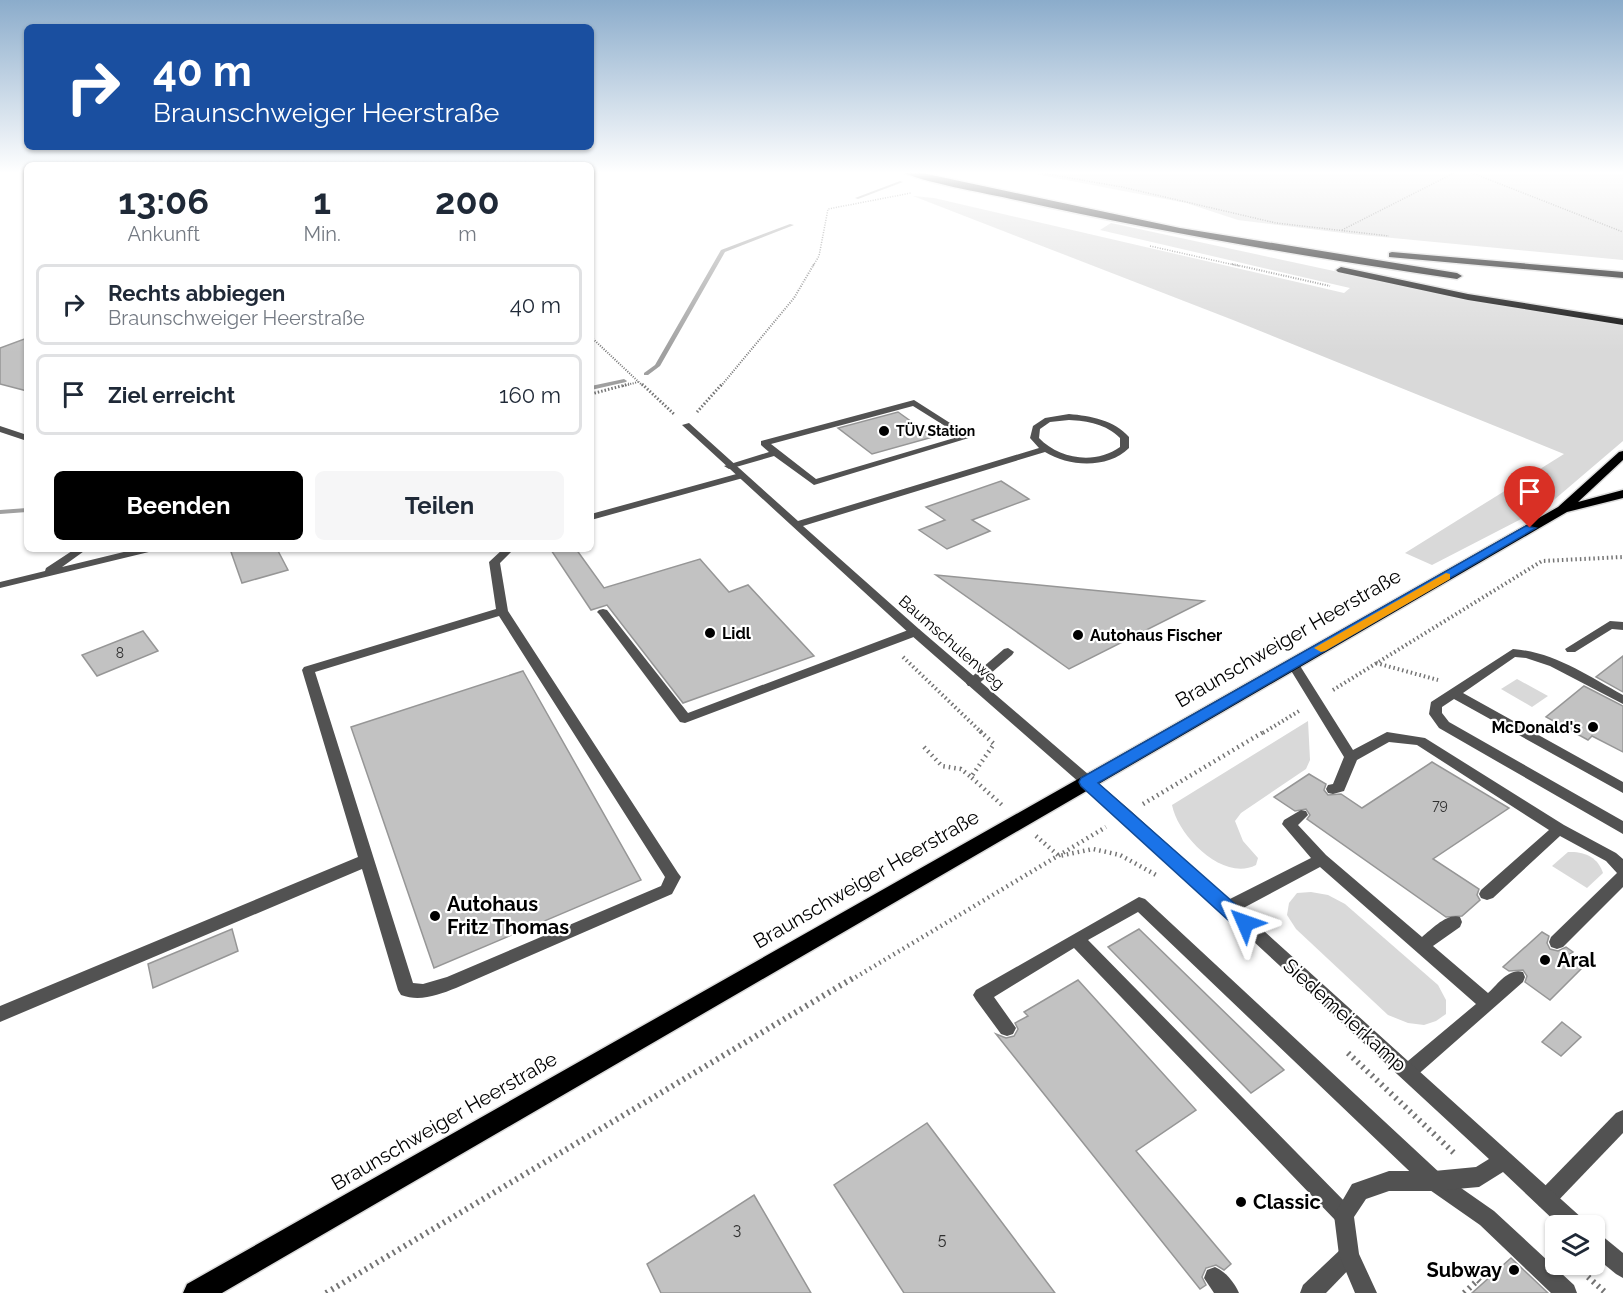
<!DOCTYPE html>
<html lang="de">
<head>
<meta charset="utf-8">
<style>
	body { margin:0; font-family:Raleway,sans-serif; background:#f6f6f7; color:#1f2937; height:100vh; display:flex; flex-direction:column; font-size:22px; white-space:nowrap }
	* { box-sizing:border-box; margin:0 }
	p { font-size:20px; color:#747a83 }
	.icon { flex:none; width:33px; height:33px; fill:none; stroke:currentColor; stroke-width:2; stroke-linecap:round; stroke-linejoin:round }
	.map { position:relative; flex:1; overflow:hidden }
	.details { position:absolute; left:24px; top:162px; width:570px; height:390px; display:flex; flex-direction:column; background:#fff; border-radius:9px; box-shadow:0 2px 4px #0004 }
	.details>* { flex:none }
	.guide { position:absolute; left:24px; top:24px; width:570px; height:126px; border-radius:9px; box-shadow:0 2px 4px #0004; background:#1a4fa0; color:#fff; overflow:hidden }
	.buttons { position:absolute; left:1545px; top:1215px; display:grid; gap:12px }
	.buttons a { display:grid; place-items:center; width:60px; height:60px; border-radius:9px; background:#fff; box-shadow:0 2px 4px #0004; font-size:30px }
	.pin { position:absolute; display:grid; place-items:center; width:51px; height:51px; color:#fff; margin:-62px -26px; border-radius:50% 50% 50% 0; rotate:-45deg; box-shadow:0 0 6px #0007 }
	.pin .icon { rotate:45deg }
	.me { position:absolute; width:66px; margin:-33px; rotate:313deg; stroke-linejoin:round; filter:drop-shadow(0 0 4px #0008) }
	.turn { display:flex; align-items:center; gap:21px; height:126px; padding:0 30px; font-size:27px }
	.turn .icon { width:78px; height:78px; stroke-width:2.5 }
	.turn b { display:block; font-size:42px; line-height:51px }
	.eta { display:flex; justify-content:space-evenly; align-items:center; height:102px; text-align:center }
	.eta b { font-size:36px; font-weight:700; line-height:42px }
	.cta { display:flex; gap:12px; margin-top:auto; padding:12px 30px }
	.cta a { flex:1; height:69px; border-radius:9px; background:#000; color:#fff; font-size:24px; font-weight:700; line-height:69px; text-align:center }
	.cta a+a { background:#f6f6f7; color:#1f2937 }
	ul { padding:0; list-style:none }
	li { display:flex; align-items:center; gap:18px; height:81px; margin:0 12px 9px; padding:0 18px; border:3px solid #e0e1e3; border-radius:9px }
	li div { flex:1 }
	li b { display:block; font-size:22px }
	li em { font-style:normal }
	.map>svg:first-child { display:block }
	.green { fill:#d9d9d9 }
	.lines { fill:none; stroke-linecap:round; stroke-linejoin:round }
	.stream { fill:#a0a0a0; fill-rule:evenodd }
	.building { fill:#c2c2c2; stroke:#969696; stroke-width:1.5 }
	.primary-casing { stroke:#dbdbdb; stroke-width:3 }
	.highway-casing { stroke:#dbdbdb; stroke-width:3 }
	.path-far5 { stroke:#747474; stroke-width:1.5; stroke-dasharray:1 1.5; stroke-linecap:butt }
	.path-far4 { stroke:#747474; stroke-width:2; stroke-dasharray:1 1.5; stroke-linecap:butt }
	.path-far3 { stroke:#747474; stroke-width:3; stroke-dasharray:1.5 2; stroke-linecap:butt }
	.path-far2 { stroke:#747474; stroke-width:4; stroke-dasharray:1.5 3; stroke-linecap:butt }
	.path-far1 { stroke:#747474; stroke-width:4.5; stroke-dasharray:1.5 4; stroke-linecap:butt }
	.path { stroke:#747474; stroke-width:6; stroke-dasharray:2 4.5; stroke-linecap:butt }
	.lane { fill:#525252; fill-rule:evenodd }
	.street { fill:#525252; fill-rule:evenodd }
	.primary { fill:#000; fill-rule:evenodd }
	.highway { fill:#000; fill-rule:evenodd }
	.route { fill:#1a73e8; stroke:#114b97; stroke-width:1.5 }
	.slow { fill:#f59e0b }
	.poi-dot { fill:#000; stroke:#fff; stroke-width:2 }
	.labels { text-anchor:middle; stroke-width:4.5; stroke-linejoin:round; paint-order:stroke }
	.far-poi-label { font-size:14px; font-weight:bold; fill:#000; stroke:#fff; text-anchor:start }
	.number-label { font-size:14px; fill:#303030 }
	.poi-label { font-size:16px; font-weight:bold; fill:#000; stroke:#fff; text-anchor:start }
	.street-label { font-size:16px; fill:#000; stroke:#fff }
	.near-number-label { font-size:16px; fill:#303030 }
	.near-street-label { font-size:20px; fill:#000; stroke:#fff }
	.near-poi-label { font-size:20px; font-weight:bold; fill:#000; stroke:#fff; text-anchor:start }
</style>
</head>
<body>
<div class="map">
<svg width="1623" height="1293" viewBox="0 0 1623 1293">
	<rect width="100%" height="100%" fill="#fff"/>
	<g class="green">
		<polygon points="1019,171 1468,171 1478,174 1623,173 1623,260 1351,234 1238,220 1186,203"/>
		<polygon points="913,196 934,198 1344,293 1350,288 1100,230 1111,223 1469,300 1623,324 1623,441 1548,505 1432,565 1405,553 1564,454 1233,320"/>
		<polygon points="1517,679 1548,696 1532,707 1501,689"/>
		<path d="M1308 721 1310 760 1306 769 1241 813 1235 821 1243 841 1258 858 1256 865C1223 882 1178 836 1172 805Z"/>
		<path d="M1568 852C1584 851 1598 857 1603 873L1587 888 1552 866Z"/>
		<polygon points="1311,892 1328,895 1345,904 1438,985 1446,1000 1446,1014 1436,1021 1424,1025 1408,1023 1388,1015 1296,929 1287,915 1289,903 1297,893"/>
	</g>
	<g class="lines">
		<g class="stream">
			<polygon points="900,181 903,182 858,199 855,198"/>
			<polygon points="790,224 794,225 725,252 660,366 648,375 644,375 644,373 655,365 721,250"/>
			<polygon points="624,379 627,381 626,382 591,390 591,386"/>
			<polygon points="27,508 27,512 0,514 0,510"/>
		</g>
	</g>
	<g class="building">
		<polygon points="27,338 27,391 0,384 0,348"/>
		<polygon points="898,412 933,437 872,454 838,428"/>
		<polygon points="1001,481 1029,499 972,520 990,531 947,549 919,530 945,520 926,507"/>
		<polygon points="230,549 277,549 288,570 242,583"/>
		<polygon points="576,549 604,588 700,559 729,592 748,585 814,656 683,703 607,605 591,610 551,550"/>
		<polygon points="936,575 1204,601 1069,669"/>
		<polygon points="143,631 158,651 97,676 82,655"/>
		<polygon points="1623,656 1623,692 1596,677"/>
		<polygon points="523,671 641,880 434,968 351,727"/>
		<polygon points="1584,686 1623,706 1623,752 1592,736 1588,740 1546,717"/>
		<polygon points="1432,762 1509,808 1433,859 1479,889 1477,895 1480,900 1462,916 1446,917 1307,819 1310,815 1306,809 1295,811 1274,797 1309,774 1326,784 1324,790 1328,795 1341,794 1362,808"/>
		<polygon points="232,929 238,951 153,988 148,964"/>
		<polygon points="1139,929 1284,1070 1251,1093 1108,947"/>
		<polygon points="1542,932 1549,936 1547,943 1550,949 1558,951 1566,947 1573,952 1570,954 1585,965 1550,1000 1525,982 1527,976 1523,970 1509,971 1503,967"/>
		<polygon points="1078,980 1196,1110 1136,1151 1231,1264 1224,1270 1216,1265 1206,1268 1202,1277 1206,1285 1200,1289 996,1034 1006,1038 1014,1036 1018,1029 1015,1023 1028,1016 1024,1012"/>
		<polygon points="1562,1022 1581,1037 1561,1056 1542,1042"/>
		<polygon points="927,1123 1055,1293 904,1293 834,1185"/>
		<polygon points="754,1195 811,1293 661,1293 647,1264"/>
		<polygon points="1511,1258 1548,1293 1472,1293"/>
	</g>
	<g class="lines">
		<defs>
			<polygon id="primary" points="1623,451 1623,460 1578,502 1623,490 1623,498 1567,512 222,1293 183,1293 187,1284 1558,507 1619,452"/>
			<g id="highway">
				<path d="M901 171H913L1180 228 1457 273 1462 276 1457 279C1307 257 1158 232 1011 199 986 193 919 182 901 171Z"/>
				<polygon points="1392,252 1623,272 1623,278 1389,257 1389,253"/>
				<polygon points="1341,267 1468,294 1623,319 1623,325 1468,300 1338,272 1336,270"/>
			</g>
		</defs>
		<use href="#primary" class="primary-casing"/>
		<use href="#highway" class="highway-casing"/>
		<g class="path-far5">
			<polyline points="1030,171 1122,187 1276,223 1389,236"/>
			<polyline points="1467,171 1623,232"/>
			<polyline points="1342,230 1456,172 1466,171"/>
			<polyline points="1150,246 1239,266"/>
			<polyline points="813,266 819,256 828,209 911,193"/>
		</g>
		<g class="path-far4">
			<polyline points="1232,264 1330,286"/>
			<polyline points="591,337 643,386"/>
			<polyline points="623,386 638,382"/>
			<polyline points="721,386 794,298 814,264"/>
		</g>
		<g class="path-far3">
			<polyline points="642,384 675,415"/>
			<polyline points="591,394 629,384"/>
			<polyline points="697,412 722,384"/>
		</g>
		<g class="path-far2">
			<polyline points="903,657 982,733"/>
			<polyline points="1376,663 1438,680"/>
			<polyline points="1333,690 1542,561 1623,557"/>
			<polyline points="1263,733 1299,711"/>
		</g>
		<g class="path-far1">
			<polyline points="980,731 994,744 971,777 1002,805"/>
			<polyline points="924,747 942,766 961,769 971,777"/>
			<polyline points="1143,804 1265,731"/>
			<polyline points="1036,836 1059,856 1093,849 1120,855 1158,876"/>
			<polyline points="851,980 1106,827"/>
		</g>
		<g class="path">
			<polyline points="1348,1053 1454,1153"/>
			<polyline points="1588,1277 1606,1293"/>
			<polyline points="326,1293 853,978"/>
			<polyline points="1464,1293 1478,1280 1482,1284"/>
		</g>
		<g class="lane">
			<path d="M914 400 972 437 814 485 774 456 729 469 724 466 769 452 761 445V441ZM913 406 961 436 816 479 771 444Z"/>
			<polygon points="740,473 743,474 743,478 591,520 591,514"/>
			<path d="M503 549H514L500 563 508 611 678 873 681 877 672 894 456 988C438 995 420 1002 401 995L398 990 362 869 0 1022V1006L358 857 302 670 304 667 496 609 489 562ZM499 616 665 877 661 886 447 977 423 984 413 983 315 672Z"/>
			<polygon points="603,609 607,610 688,713 911,629 919,629 921,632 919,635 685,723 680,722 599,614 597,612 599,610"/>
			<polygon points="1610,621 1623,622 1623,630 1612,629 1575,652 1567,652 1565,649"/>
			<polygon points="1008,648 1014,652 1012,655 976,686 968,686 966,683 968,680 1004,649"/>
			<path d="M1513 649C1554 652 1588 676 1623 695V704L1550 666 1526 658 1515 657 1463 693 1623 782V793L1454 699 1442 707V713L1449 722 1623 821V834L1439 728 1429 714 1431 702Z"/>
			<polygon points="1293,660 1297,661 1353,750 1387,732 1425,738 1564,825 1616,853 1623,859 1623,887 1563,947 1557,949 1551,947 1549,942 1551,937 1617,873 1606,861 1560,836 1493,898 1487,900 1481,898 1479,894 1481,890 1549,830 1417,745 1389,742 1357,760 1344,791 1333,794 1328,793 1326,789 1328,785 1333,784 1344,757 1287,664"/>
			<path d="M1301 810 1306 811 1308 815 1298 825 1326 855 1422 937C1432 929 1447 913 1460 917L1462 922 1460 927 1433 946 1488 993C1497 985 1509 967 1523 972L1525 977 1523 982 1414 1078 1408 1081 1402 1078 1399 1072 1402 1066 1476 1004 1320 867 1234 913 1228 914 1222 913 1220 908 1222 903 1311 858 1282 824 1284 820Z"/>
			<polygon points="1139,897 1145,899 1441,1174 1494,1211 1574,1285 1577,1293 1551,1293 1480,1225 1427,1188 1138,912 1088,940 1351,1208 1354,1215 1351,1222 1344,1225 1337,1222 1074,948 994,997 1016,1028 1013,1034 1007,1036 1001,1034 976,1000 973,995 976,990"/>
			<polygon points="1623,1110 1623,1133 1553,1206 1546,1209 1539,1206 1536,1199 1539,1192 1616,1113"/>
			<polygon points="1349,1245 1356,1248 1359,1255 1356,1262 1326,1293 1300,1293 1303,1285 1342,1248"/>
			<path d="M1215 1267C1226 1272 1234 1282 1239 1293H1214L1204 1278 1207 1270Z"/>
		</g>
		<g class="street">
			<path d="M1069 414C1091 416 1114 420 1129 437V448C1108 469 1069 467 1045 452L803 526 919 629 1131 811 1583 1219 1586 1226H1560L1503 1172 1479 1187 1434 1191H1389L1366 1199 1354 1217 1359 1254 1377 1293H1355L1339 1255 1334 1215 1352 1184 1389 1171H1434L1476 1167 1489 1159 1121 819 911 635 682 425 689 423 798 521 1039 448 1030 438 1033 426 1045 418ZM1069 420C1088 421 1106 424 1120 438V447C1095 465 1059 459 1039 438L1040 429 1050 422Z"/>
			<polygon points="0,426 27,435 27,441 0,432"/>
			<polygon points="75,549 87,549 62,567 136,549 154,549 153,551 0,588 0,582 45,571 46,568"/>
			<polygon points="1594,1232 1601,1235 1623,1253 1623,1278 1616,1274 1594,1256"/>
		</g>
		<use href="#primary" class="primary"/>
		<use href="#highway" class="highway"/>
	</g>
	<linearGradient id="sky" x2="0" y2="1"><stop stop-color="#8baccb"/><stop offset="0.49" stop-color="#fff"/><stop offset="1" stop-color="#fff" stop-opacity="0"/></linearGradient>
	<rect width="1623" height="352" fill="url(#sky)"/>
	<polygon class="route" points="1526,526 1536,528 1098,783 1251,918 1254,923 1251,929 1245,931 1238,929 1081,786 1079,782 1081,778"/>
	<polygon class="slow" points="1446,573 1450,574 1450,579 1325,651 1321,652 1314,648"/>
	<g class="poi-dot">
		<circle cx="884" cy="431" r="6"/>
		<circle cx="710" cy="633" r="6"/>
		<circle cx="1078" cy="635" r="6"/>
		<circle cx="1593" cy="727" r="6"/>
		<circle cx="435" cy="916" r="6"/>
		<circle cx="1545" cy="960" r="6"/>
		<circle cx="1241" cy="1202" r="6"/>
		<circle cx="1514" cy="1270" r="6"/>
	</g>
	<g class="labels">
		<g class="far-poi-label">
			<text x="896" y="436">TÜV Station</text>
		</g>
		<g class="number-label">
			<text x="120" y="658">8</text>
			<text x="1440" y="810">79</text>
		</g>
		<g class="poi-label">
			<text x="722" y="639">Lidl</text>
			<text x="1090" y="641">Autohaus Fischer</text>
			<text x="1581" y="733" text-anchor="end">McDonald's</text>
		</g>
		<g class="street-label">
			<text transform="translate(952 642) rotate(41)" y="6">Baumschulenweg</text>
		</g>
		<g class="near-number-label">
			<text x="737" y="1235">3</text>
			<text x="942" y="1245">5</text>
		</g>
		<g class="near-street-label">
			<text transform="translate(1288 638) rotate(-30)" y="7">Braunschweiger Heerstraße</text>
			<text transform="translate(866 879) rotate(-30)" y="7">Braunschweiger Heerstraße</text>
			<text transform="translate(1345 1015) rotate(42)" y="7">Siedemeierkamp</text>
			<text transform="translate(444 1121) rotate(-30)" y="7">Braunschweiger Heerstraße</text>
		</g>
		<g class="near-poi-label">
			<text x="447" y="911">Autohaus<tspan x="447" dy="23">Fritz Thomas</tspan></text>
			<text x="1557" y="967">Aral</text>
			<text x="1253" y="1209">Classic</text>
			<text x="1502" y="1277" text-anchor="end">Subway</text>
		</g>
	</g>
</svg>
<div class="buttons">
<a><svg class="icon" aria-label="layers" viewBox="0 0 24 24"><path d="M12 4l9 5-9 5-9-5zM3 14l9 5 9-5"/></svg></a>
</div>
<div class="pin" style="left:1530px;top:528px;background:#d93025"><svg class="icon" aria-label="arrive" viewBox="0 0 24 24"><path d="M6 21V4h12l-3 4 3 4H6"/></svg></div>
<svg class="me" style="left:1245px;top:923px" viewBox="-20 -20 40 40"><path d="M0-17L14 15 0 8-14 15z" fill="#1a73e8" stroke="#fff" stroke-width="4"/></svg>
<div class="guide">
<div class="turn"><svg class="icon" aria-label="right" viewBox="0 0 24 24"><path d="M7 20v-9h11M14 6l5 5-5 5"/></svg><div><b>40 m</b>Braunschweiger Heerstraße</div></div>
</div>
<section class="details">
<div class="eta">
<div><b>13:06</b><p>Ankunft</p></div>
<div><b>1</b><p>Min.</p></div>
<div><b>200</b><p>m</p></div>
</div>
<ul>
<li><svg class="icon" aria-label="right" viewBox="0 0 24 24"><path d="M7 20v-9h11M14 6l5 5-5 5"/></svg><div><b>Rechts abbiegen</b><p>Braunschweiger Heerstraße</p></div><em>40 m</em></li>
<li><svg class="icon" aria-label="arrive" viewBox="0 0 24 24"><path d="M6 21V4h12l-3 4 3 4H6"/></svg><div><b>Ziel erreicht</b></div><em>160 m</em></li>
</ul>
<div class="cta"><a>Beenden</a><a>Teilen</a></div>
</section>
</div>
</body>
</html>
